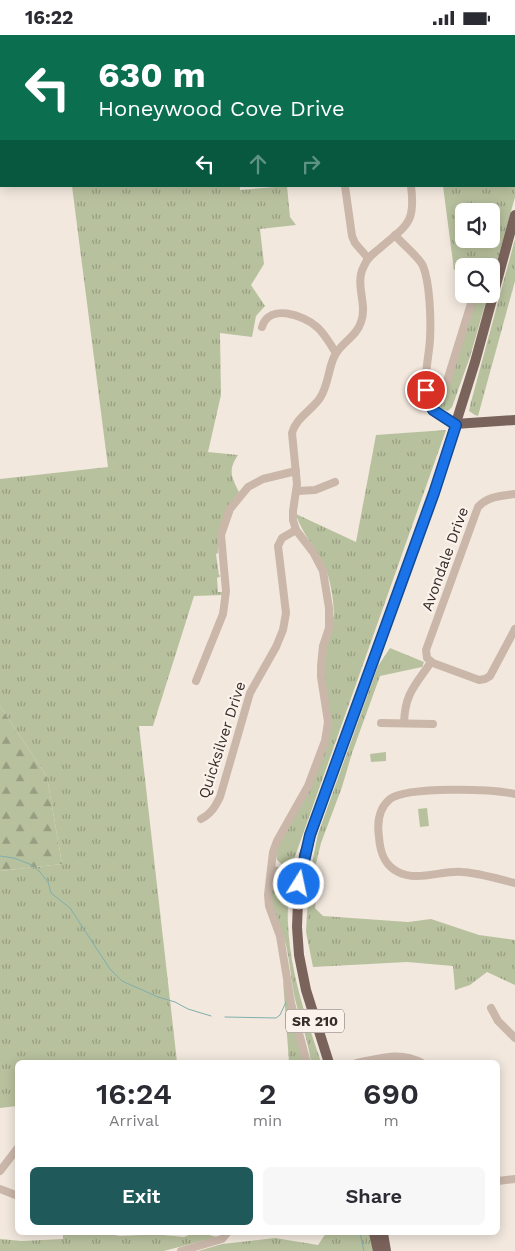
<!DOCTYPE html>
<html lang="en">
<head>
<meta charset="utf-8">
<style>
	body { margin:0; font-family:"Work Sans",sans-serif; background:#f7f7f7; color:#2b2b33; height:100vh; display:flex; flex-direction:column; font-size:19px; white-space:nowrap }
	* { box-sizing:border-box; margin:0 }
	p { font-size:16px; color:#7c7c81 }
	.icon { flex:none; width:28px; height:28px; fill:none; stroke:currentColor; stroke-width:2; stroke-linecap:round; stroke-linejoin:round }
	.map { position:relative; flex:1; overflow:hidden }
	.drawer { position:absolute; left:15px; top:1025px; width:485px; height:175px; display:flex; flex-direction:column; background:#fff; border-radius:8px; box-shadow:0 2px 12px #0003 }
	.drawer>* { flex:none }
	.top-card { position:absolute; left:0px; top:0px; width:515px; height:152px; box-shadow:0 2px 12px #0003; background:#0b6e4f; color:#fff; overflow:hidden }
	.fabs { position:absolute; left:455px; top:168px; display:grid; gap:10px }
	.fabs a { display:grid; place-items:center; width:45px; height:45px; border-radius:8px; background:#fff; box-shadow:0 2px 12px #0003; font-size:25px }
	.pin { position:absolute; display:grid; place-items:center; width:42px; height:42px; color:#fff; margin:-21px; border:2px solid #fff; border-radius:50%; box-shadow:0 1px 5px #0007 }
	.me { position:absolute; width:55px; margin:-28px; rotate:10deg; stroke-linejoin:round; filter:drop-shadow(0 0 4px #0008) }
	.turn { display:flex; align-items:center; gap:18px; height:105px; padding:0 15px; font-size:22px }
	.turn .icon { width:65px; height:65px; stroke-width:2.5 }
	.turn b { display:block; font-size:35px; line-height:42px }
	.lanes { display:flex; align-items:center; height:48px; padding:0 15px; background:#0003; justify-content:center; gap:25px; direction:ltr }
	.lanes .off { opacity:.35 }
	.eta { display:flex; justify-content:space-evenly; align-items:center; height:85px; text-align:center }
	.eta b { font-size:30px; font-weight:600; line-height:35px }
	.action { display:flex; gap:10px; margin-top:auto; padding:10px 15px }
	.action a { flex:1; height:58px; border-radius:8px; background:#1f5959; color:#fff; font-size:20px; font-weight:600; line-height:58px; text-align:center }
	.action a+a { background:#f7f7f7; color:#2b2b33 }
	.status { display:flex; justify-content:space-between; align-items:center; height:35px; padding:0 25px; background:#fff; direction:ltr }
	.status svg { height:14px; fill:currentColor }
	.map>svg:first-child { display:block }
	.grass { fill:url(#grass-tufts); fill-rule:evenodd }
	.forest { fill:url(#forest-firs) }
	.pitch { fill:#b8c19e }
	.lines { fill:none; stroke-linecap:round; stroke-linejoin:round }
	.stream { stroke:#7eafae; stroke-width:1 }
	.minor { stroke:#cab7aa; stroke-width:8 }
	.major { stroke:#7a635b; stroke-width:10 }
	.route-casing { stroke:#114b97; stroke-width:12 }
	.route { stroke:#1a73e8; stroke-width:9 }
	.labels { text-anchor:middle; stroke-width:4.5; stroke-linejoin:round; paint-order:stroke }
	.shield { fill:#faf2eb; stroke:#726864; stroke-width:1 }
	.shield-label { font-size:14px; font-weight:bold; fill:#382d2a }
	.street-label { font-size:15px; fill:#382d2a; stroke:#faf2eb }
</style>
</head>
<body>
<div class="status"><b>16:22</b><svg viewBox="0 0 49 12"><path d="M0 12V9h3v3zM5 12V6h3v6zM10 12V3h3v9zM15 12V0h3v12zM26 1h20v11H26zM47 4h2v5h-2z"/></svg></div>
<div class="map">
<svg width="515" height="1216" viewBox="0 0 515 1216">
	<defs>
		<pattern id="grass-tufts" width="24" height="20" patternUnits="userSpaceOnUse" patternTransform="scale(1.25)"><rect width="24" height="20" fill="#b8c19e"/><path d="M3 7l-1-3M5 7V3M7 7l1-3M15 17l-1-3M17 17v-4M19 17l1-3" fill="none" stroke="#979d81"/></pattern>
		<pattern id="forest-firs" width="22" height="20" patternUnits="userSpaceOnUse" patternTransform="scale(1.25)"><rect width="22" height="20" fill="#b8c19e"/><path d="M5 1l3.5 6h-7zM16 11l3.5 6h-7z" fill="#979d81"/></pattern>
	</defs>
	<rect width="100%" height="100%" fill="#f2e8de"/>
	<g class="grass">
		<rect x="52" y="0" width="236" height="1"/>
		<path d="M515 56V162L491 248V231H464V234L454 235 443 151H514ZM464 176H491V204H464Z"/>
		<path d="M72 151H240V155L287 151 290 182 296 190 260 194 264 229 251 250 265 271 256 281 252 302 220 298 221 360 208 417 238 420C228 435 231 441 239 457 224 475 217 494 218 518L216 519 219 540 221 541 217 543 218 557H223V560L194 561 153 691H139L177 1027 18 1028 17 1071 0 1073V836L62 829 47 742 0 671V444L108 432Z"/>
		<polygon points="515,204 515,246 478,381 475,380 469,376 471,367"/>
		<path d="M476 259H488L470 322 452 372 448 376C438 374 434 366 433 357L443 353Z"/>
		<path d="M446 395 292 830 285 832 277 825 276 820 279 809 294 783 331 688C330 666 321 645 324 623 325 610 331 599 333 586 335 573 332 556 329 544 323 519 303 503 296 479L356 507 376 400Z"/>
		<polygon points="390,613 424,627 422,632 380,641 352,718 342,752 321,808 313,841 319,840 315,873 323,881 408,887 431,884 479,900 515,905 515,950 487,937 470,950 455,955 453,931 407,927 313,932 306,897 309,843 318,799 378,631"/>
		<path d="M282 842 290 846C289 860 287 875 288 889 290 937 306 983 321 1027H311C308 1005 300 985 295 964 291 946 290 927 286 910 281 890 265 867 274 847Z"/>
		<polygon points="283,945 304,1027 289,1027"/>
		<polygon points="80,1198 104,1198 120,1201 141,1200 142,1198 184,1202 194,1198 201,1198 217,1202 164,1216 0,1216 0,1204 22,1206 63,1204 63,1199"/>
		<polygon points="326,1198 372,1198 375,1216 198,1216 222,1209 275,1203 318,1210"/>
	</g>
	<polygon class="forest" points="0,671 47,742 62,829 0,836"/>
	<g class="pitch">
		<polygon points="386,717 386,726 371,727 370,719"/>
		<polygon points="427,773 429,791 420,792 418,774"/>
	</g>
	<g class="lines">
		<g class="stream">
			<polyline points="0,821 14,823 32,830 39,836 48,847 51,858 70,873 110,934 122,946 158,962 175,967 188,974 211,981"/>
			<polyline points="225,982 276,983 280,980 286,967"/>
			<polyline points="360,1198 364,1216"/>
		</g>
		<g class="minor">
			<polyline points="326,0 327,1"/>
			<polyline points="393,0 393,1"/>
			<polyline points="345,1 355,0"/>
			<polyline points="345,151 352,201 355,208 368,223"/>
			<path d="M395 200C402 209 420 223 423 231 430 248 431 285 430 304 429 326 419 355 433 375 438 382 448 386 455 389"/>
			<path d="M262 292C269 268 304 280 317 292 325 299 330 309 336 318"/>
			<polyline points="426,355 437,353 447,346 474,259"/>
			<polyline points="297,456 315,455 335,447"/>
			<path d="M515 459C501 461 488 461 478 472L426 615 427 623 433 628 479 645 485 644 490 641 515 594"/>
			<polyline points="196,646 223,579 226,556 221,500 230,474 248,452 263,444 296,436"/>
			<polyline points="381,688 433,689"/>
			<path d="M404 688C405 658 415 651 431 627"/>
			<path d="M515 759C492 754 408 751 390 764 378 774 377 788 379 802 380 817 384 830 398 837 417 847 442 835 462 837 480 838 498 844 515 848"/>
			<path d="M201 784C211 779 215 772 220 762L250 658 276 612 283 595 286 578 278 511 282 503 296 495"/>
			<polyline points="271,835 300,839"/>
			<polyline points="491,973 498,986 515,1003"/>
			<path d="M307 1028 291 968 280 901 269 871 268 860 273 817 277 806 308 751 325 706 328 687 321 642V631L323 611 329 593V573L323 536 313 517 296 495 293 485V476L297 449 292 398C296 383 312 375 320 363 329 349 328 333 335 320 342 307 357 301 361 287 368 269 354 249 364 231 367 223 373 219 379 214 406 190 416 190 411 151"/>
			<path d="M357 1028C380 1023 401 1016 422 1028"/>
			<polyline points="0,1136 17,1114"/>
			<polyline points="498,1146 515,1144"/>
			<polyline points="0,1154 18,1161"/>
			<polyline points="181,1216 222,1204 227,1198"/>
		</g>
		<g class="major">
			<polyline points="455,389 515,385"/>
			<polyline points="329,1028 306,955 299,920 297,892 298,866 304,820 340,716 434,458 475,327 515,180"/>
			<polyline points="374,1198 378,1216"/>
			<polyline points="383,1198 386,1216"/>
		</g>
	</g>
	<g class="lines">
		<defs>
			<polyline id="route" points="299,849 310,800 434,458 456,390 433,375 426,355"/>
		</defs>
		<use href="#route" class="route-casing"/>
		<use href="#route" class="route"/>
	</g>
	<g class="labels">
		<rect class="shield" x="286" y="974.5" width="58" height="23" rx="4"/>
		<g class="shield-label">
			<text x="315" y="991">SR 210</text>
		</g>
		<g class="street-label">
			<text transform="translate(445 524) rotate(-70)" y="5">Avondale Drive</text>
			<text transform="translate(222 705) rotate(-72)" y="5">Quicksilver Drive</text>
		</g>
	</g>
</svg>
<div class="fabs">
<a><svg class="icon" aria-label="sound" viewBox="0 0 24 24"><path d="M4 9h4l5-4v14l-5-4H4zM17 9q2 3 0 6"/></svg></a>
<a><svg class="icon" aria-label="search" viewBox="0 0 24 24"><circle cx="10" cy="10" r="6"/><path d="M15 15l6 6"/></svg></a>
</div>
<div class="pin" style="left:426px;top:355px;background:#d93025"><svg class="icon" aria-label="arrive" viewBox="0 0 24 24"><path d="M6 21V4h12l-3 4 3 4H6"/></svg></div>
<svg class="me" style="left:299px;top:849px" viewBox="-20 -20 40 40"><circle r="17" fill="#1a73e8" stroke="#fff" stroke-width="3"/><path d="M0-11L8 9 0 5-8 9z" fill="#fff"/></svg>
<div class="top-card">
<div class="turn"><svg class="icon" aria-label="left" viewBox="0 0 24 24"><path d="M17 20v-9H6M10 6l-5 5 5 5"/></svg><div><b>630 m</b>Honeywood Cove Drive</div></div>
<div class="lanes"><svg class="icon" aria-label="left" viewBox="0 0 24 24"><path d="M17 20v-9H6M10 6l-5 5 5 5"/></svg><svg class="icon off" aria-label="ahead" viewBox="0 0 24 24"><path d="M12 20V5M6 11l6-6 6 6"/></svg><svg class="icon off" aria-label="right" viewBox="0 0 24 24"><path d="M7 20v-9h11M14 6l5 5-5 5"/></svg></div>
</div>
<section class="drawer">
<div class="eta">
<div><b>16:24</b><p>Arrival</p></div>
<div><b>2</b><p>min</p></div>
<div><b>690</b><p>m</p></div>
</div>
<div class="action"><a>Exit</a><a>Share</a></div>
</section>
</div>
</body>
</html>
